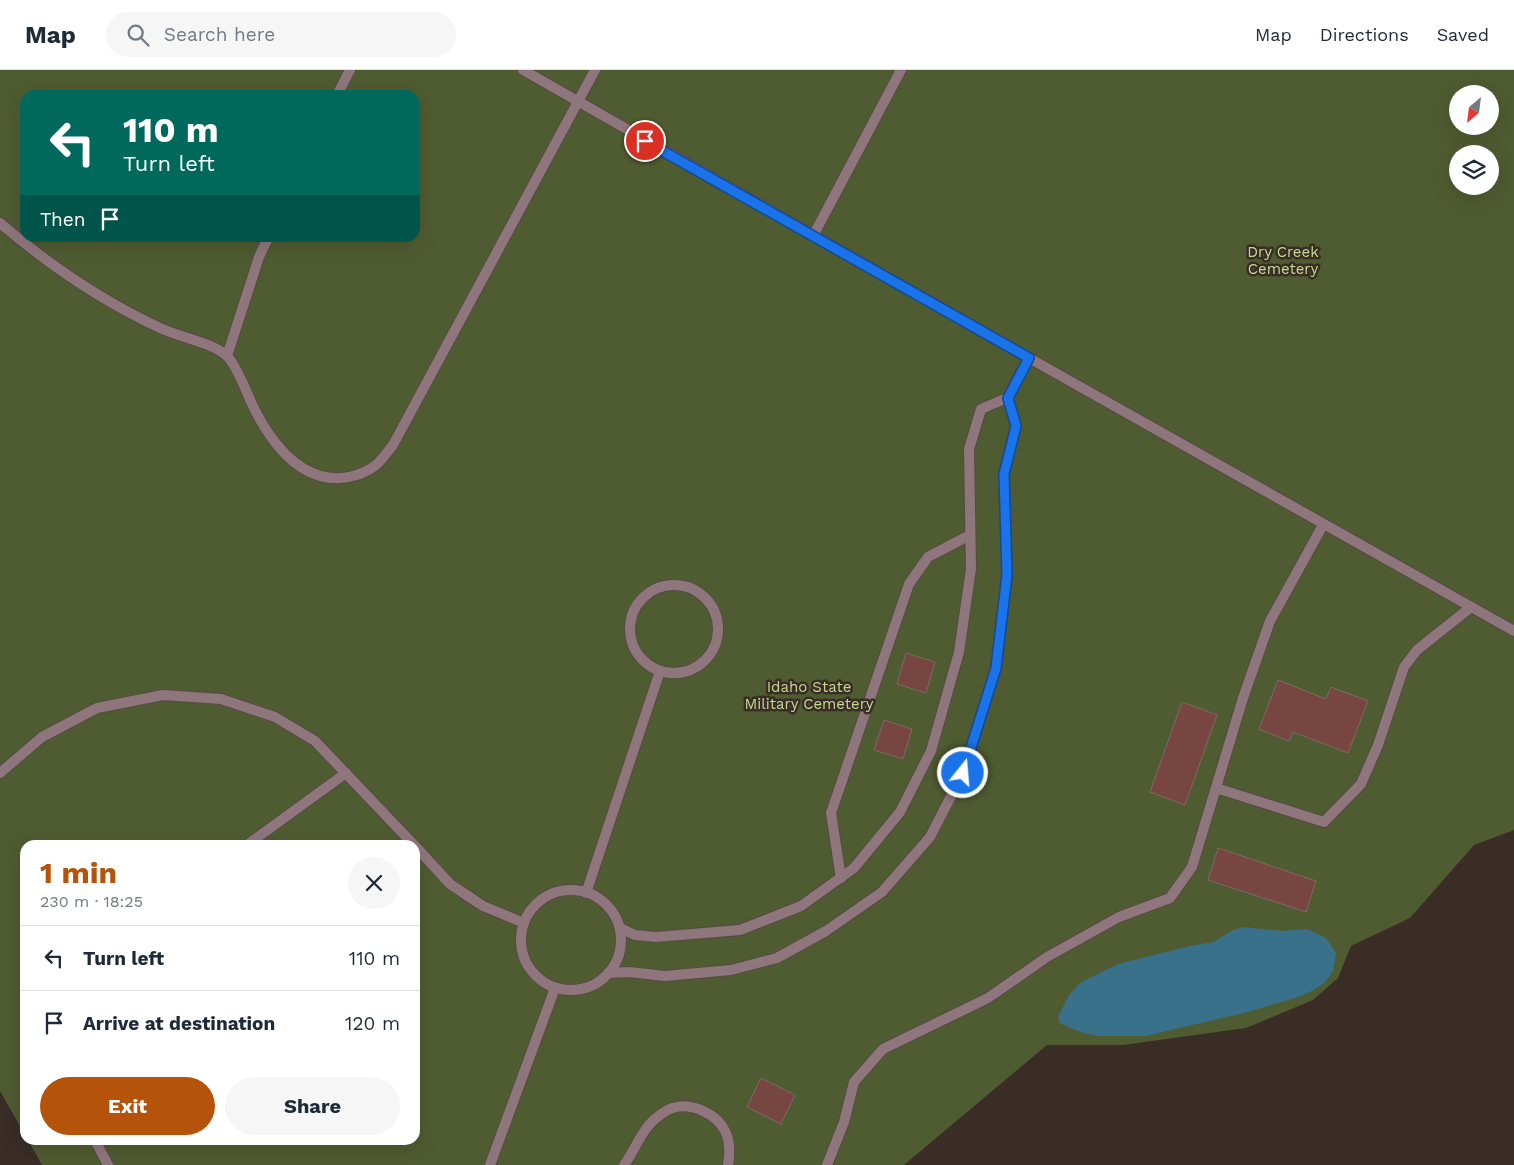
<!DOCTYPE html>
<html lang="en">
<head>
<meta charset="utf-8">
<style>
	body { margin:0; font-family:"Work Sans",sans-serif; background:#f6f6f7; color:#1f2937; height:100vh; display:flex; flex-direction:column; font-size:19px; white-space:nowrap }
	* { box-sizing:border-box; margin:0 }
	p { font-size:16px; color:#747a83 }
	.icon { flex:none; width:28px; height:28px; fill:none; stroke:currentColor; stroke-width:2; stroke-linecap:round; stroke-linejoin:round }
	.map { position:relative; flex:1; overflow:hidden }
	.drawer { position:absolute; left:20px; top:770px; width:400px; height:305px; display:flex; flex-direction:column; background:#fff; border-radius:15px; box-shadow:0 5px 20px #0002 }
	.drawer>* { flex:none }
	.banner { position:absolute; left:20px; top:20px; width:400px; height:152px; border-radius:15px; box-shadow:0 5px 20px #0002; background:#00695c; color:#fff; overflow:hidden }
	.needle { width:32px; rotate:208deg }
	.fabs { position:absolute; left:1449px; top:15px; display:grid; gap:10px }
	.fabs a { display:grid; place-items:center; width:50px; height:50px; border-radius:50%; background:#fff; box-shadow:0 5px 20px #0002; font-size:25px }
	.pin { position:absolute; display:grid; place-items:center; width:42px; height:42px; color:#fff; margin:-21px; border:2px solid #fff; border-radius:50%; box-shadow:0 1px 5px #0007 }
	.me { position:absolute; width:55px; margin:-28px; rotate:17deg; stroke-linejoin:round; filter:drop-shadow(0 0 4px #0008) }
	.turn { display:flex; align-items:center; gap:18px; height:105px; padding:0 20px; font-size:22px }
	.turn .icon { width:65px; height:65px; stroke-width:2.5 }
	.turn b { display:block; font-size:35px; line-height:42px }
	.then { display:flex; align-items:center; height:48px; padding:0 20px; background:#0003; gap:10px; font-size:19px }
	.round { display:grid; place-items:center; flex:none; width:52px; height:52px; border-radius:26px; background:#f6f6f7 }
	.overview { display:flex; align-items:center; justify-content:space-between; height:85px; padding:0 20px }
	h1 { font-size:30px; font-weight:700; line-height:38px; color:#b45309 }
	.action { display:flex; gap:10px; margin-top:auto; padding:10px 20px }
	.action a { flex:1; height:58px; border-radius:30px; background:#b45309; color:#fff; font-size:20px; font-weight:700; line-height:58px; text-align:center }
	.action a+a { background:#f6f6f7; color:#1f2937 }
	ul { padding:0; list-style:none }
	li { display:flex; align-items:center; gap:15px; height:65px; padding:0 20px; border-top:1px solid #e0e1e3 }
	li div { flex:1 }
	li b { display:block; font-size:19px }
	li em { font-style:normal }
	header { display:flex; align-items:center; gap:30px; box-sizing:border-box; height:70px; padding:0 25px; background:#fff; border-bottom:1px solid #e0e1e3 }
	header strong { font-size:24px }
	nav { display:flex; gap:28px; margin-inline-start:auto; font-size:18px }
	.search { width:350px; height:45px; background:#f6f6f7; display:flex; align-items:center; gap:12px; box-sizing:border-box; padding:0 18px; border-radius:28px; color:#747a83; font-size:19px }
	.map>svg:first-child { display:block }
	.green { fill:#4f5b31; fill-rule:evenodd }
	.water { fill:#3a718a }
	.building { fill:#784640; stroke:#7b6b68 }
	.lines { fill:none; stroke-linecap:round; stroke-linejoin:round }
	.lane-casing { stroke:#564b44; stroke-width:12 }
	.lane { stroke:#8f767d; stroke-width:10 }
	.route-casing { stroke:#114b97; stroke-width:12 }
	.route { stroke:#1a73e8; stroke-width:9 }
	.labels { text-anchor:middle; stroke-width:5; stroke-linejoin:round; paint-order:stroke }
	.park-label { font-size:15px; fill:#c3d98f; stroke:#392d26 }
</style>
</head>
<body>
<header>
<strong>Map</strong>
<div class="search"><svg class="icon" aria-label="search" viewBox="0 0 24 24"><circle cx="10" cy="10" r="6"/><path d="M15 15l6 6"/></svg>Search here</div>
<nav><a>Map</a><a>Directions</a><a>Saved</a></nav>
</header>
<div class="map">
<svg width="1514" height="1095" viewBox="0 0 1514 1095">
	<rect width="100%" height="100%" fill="#392d26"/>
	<path class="green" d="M0 0H1514V760L1474 775 1410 848 1351 876 1338 908 1313 930 1246 958 1123 975H1047L904 1095H42L28 1070H415V775H25V1065L0 1021ZM1458 24H1490V56H1458ZM25 25H415V168H25ZM1458 84H1490V116H1458Z"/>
	<polygon class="water" points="1242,857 1283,861 1307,859 1326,868 1336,883 1333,901 1325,912 1314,920 1295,928 1244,943 1145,966 1098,966 1080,962 1060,953 1058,947 1069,925 1081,912 1118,894 1190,876 1214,872 1231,861"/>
	<g class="building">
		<polygon points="906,583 935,592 926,623 897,614"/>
		<polygon points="1278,610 1326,629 1331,617 1368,631 1348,683 1293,662 1289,671 1259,659"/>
		<polygon points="1182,632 1217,645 1185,735 1150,722"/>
		<polygon points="884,650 912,659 903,689 874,680"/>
		<polygon points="1218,778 1316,811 1306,842 1208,810"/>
		<polygon points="761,1008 795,1025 781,1054 747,1037"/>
	</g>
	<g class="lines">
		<defs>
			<g id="lane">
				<polyline points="523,0 1029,288 1514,561"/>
				<polyline points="337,25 350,0"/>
				<path d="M0 153C49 195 102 231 160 258 179 267 211 272 227 286 236 295 246 320 251 332 264 360 286 394 315 404 335 412 359 408 376 395 382 390 388 381 393 375L595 0"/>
				<polyline points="813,166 901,0"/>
				<polyline points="227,286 259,187 268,168"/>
				<circle cx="674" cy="559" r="44"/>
				<polyline points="0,703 42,667 97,638 163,625 221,629 275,647 315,671 414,775"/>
				<polyline points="1216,718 1324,752 1361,714 1378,675 1404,597 1417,580 1471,537"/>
				<polyline points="247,775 346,703"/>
				<polyline points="415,776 450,814 483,836 524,853"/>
				<polyline points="841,808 831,743 909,514 928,487 970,465"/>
				<circle cx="571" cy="870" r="50"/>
				<polyline points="586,823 660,601"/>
				<polyline points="620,858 635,865 656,867 740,860 801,836 854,798 900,742 931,681 959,582 971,499 969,379 981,339 1007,328 1029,288"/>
				<polyline points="608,903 629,902 665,906 731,900 777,888 826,861 882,822 930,767 963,703 996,598 1007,505 1004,404 1016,356 1007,328"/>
				<polyline points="95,1070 108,1095"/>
				<polyline points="490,1095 555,918"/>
				<path d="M624 1095C636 1079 642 1057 660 1045 663 1043 668 1039 673 1038 691 1032 717 1044 725 1061 730 1070 730 1085 728 1095"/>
				<polyline points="827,1095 844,1052 854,1012 883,979 988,928 1047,887 1119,847 1170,828 1192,797 1243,628 1270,551 1323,455"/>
			</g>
		</defs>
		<use href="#lane" class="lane-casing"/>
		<use href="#lane" class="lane"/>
	</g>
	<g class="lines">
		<defs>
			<polyline id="route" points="645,71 1029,288 1008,328 1016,356 1004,404 1007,505 996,598 963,703"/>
		</defs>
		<use href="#route" class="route-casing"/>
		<use href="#route" class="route"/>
	</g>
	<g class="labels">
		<g class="park-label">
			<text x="1283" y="187">Dry Creek<tspan x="1283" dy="17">Cemetery</tspan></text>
			<text x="809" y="622">Idaho State<tspan x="809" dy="17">Military Cemetery</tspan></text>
		</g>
	</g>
</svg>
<div class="fabs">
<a><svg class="needle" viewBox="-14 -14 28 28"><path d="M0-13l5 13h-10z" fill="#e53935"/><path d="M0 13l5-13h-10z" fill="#747a83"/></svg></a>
<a><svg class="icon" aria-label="layers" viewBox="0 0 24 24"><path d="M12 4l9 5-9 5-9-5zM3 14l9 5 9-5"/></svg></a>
</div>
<div class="pin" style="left:645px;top:71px;background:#d93025"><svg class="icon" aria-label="arrive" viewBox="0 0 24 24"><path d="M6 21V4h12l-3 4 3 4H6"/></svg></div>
<svg class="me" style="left:963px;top:703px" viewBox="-20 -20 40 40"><circle r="17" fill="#1a73e8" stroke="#fff" stroke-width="3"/><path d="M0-11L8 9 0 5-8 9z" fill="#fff"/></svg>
<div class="banner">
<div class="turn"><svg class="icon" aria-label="left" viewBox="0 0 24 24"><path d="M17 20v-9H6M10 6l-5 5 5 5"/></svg><div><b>110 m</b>Turn left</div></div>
<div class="then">Then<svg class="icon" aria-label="arrive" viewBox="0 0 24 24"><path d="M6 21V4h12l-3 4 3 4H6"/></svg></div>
</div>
<section class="drawer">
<div class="overview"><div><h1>1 min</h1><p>230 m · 18:25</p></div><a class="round"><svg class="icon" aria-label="close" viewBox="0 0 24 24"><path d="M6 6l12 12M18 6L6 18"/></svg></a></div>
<ul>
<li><svg class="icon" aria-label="left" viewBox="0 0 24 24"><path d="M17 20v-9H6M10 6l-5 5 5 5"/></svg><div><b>Turn left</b></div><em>110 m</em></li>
<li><svg class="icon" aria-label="arrive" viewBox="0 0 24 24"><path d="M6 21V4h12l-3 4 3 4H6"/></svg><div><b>Arrive at destination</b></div><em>120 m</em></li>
</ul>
<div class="action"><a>Exit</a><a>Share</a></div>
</section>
</div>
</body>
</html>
